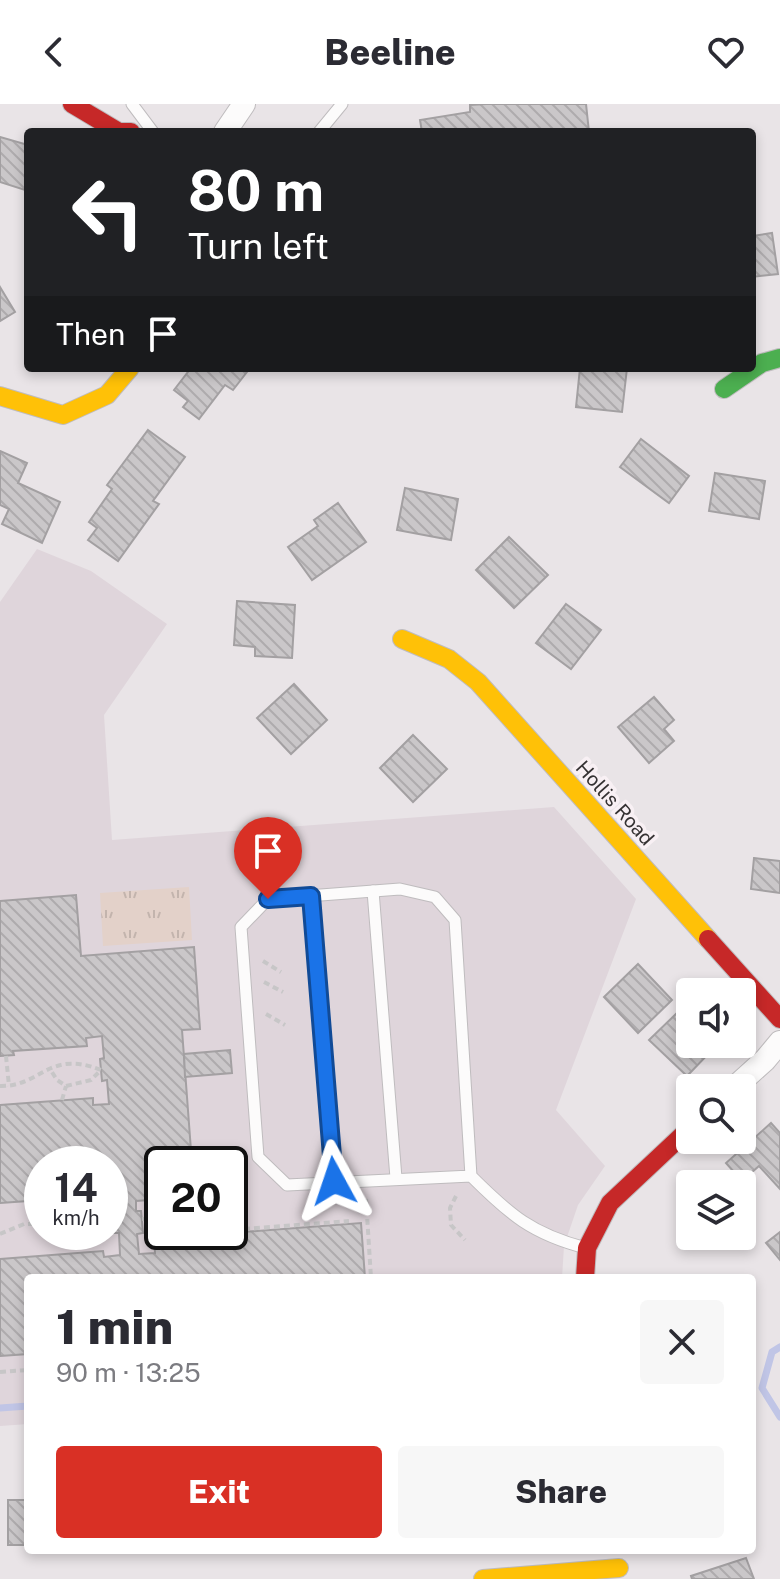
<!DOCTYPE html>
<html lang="en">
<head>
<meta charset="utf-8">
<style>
	body { margin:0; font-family:"Public Sans",sans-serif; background:#f7f7f7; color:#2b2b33; height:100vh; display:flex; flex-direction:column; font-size:30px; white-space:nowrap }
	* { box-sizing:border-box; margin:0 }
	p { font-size:26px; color:#7c7c81 }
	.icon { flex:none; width:44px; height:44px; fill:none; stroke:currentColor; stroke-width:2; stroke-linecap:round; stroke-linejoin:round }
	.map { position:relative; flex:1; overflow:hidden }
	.details { position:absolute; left:24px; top:1170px; width:732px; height:280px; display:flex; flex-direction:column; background:#fff; border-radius:8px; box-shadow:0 4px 12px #0003 }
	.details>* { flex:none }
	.guide { position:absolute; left:24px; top:24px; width:732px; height:244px; border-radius:8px; box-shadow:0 4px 12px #0003; background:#202124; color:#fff; overflow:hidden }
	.controls { position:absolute; left:676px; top:874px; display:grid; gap:16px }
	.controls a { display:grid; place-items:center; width:80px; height:80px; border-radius:8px; background:#fff; box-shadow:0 4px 12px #0003; font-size:40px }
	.speed { position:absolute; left:24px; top:1042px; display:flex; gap:16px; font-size:40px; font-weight:700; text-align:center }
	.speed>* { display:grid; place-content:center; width:104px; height:104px; border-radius:50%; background:#fff; box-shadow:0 4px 12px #0003; line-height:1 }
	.speed small { font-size:20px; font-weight:400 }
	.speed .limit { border:4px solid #111; border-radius:12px; background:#fff; color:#111 }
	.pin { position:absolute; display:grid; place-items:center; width:68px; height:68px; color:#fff; margin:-82px -34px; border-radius:50% 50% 50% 0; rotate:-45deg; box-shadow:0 0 8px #0007 }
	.pin .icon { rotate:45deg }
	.me { position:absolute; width:88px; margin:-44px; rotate:355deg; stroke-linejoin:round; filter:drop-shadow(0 0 6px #0008) }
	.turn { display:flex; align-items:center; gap:28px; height:168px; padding:0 32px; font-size:36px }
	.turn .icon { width:104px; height:104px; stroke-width:2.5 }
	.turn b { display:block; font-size:56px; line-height:68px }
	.then { display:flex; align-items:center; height:76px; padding:0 32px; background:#0003; gap:16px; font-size:30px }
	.round { display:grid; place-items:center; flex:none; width:84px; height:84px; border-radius:8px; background:#f7f7f7 }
	.headline { display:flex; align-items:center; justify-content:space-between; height:136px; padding:0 32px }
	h1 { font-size:48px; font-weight:800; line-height:60px }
	.primary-button { display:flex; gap:16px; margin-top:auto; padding:16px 32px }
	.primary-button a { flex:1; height:92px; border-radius:8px; background:#d93025; color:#fff; font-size:32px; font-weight:800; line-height:92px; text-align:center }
	.primary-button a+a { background:#f7f7f7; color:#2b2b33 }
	header { display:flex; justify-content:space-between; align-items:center; height:104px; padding:0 32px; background:#fff; font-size:36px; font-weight:800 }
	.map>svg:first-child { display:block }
	.built { fill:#dfd5db; fill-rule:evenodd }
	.park { fill:url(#park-tufts) }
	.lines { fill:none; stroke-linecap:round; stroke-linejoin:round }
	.stream { stroke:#c0c5e6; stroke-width:7 }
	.building { fill:url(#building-back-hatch); stroke:#a3a0a2; stroke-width:2 }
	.lane-casing { stroke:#bfbcbe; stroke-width:13 }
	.street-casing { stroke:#bfbcbe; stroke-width:24 }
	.fast-casing { stroke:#bfbcbe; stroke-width:20 }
	.slow-casing { stroke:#bfbcbe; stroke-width:20 }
	.jam-casing { stroke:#bfbcbe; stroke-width:20 }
	.path { stroke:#c7c6c7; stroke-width:4; stroke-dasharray:6 4; stroke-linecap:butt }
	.lane { stroke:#fcfbfb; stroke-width:11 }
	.street { stroke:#fcfbfb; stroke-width:22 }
	.fast { stroke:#4caf50; stroke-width:18 }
	.slow { stroke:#ffc107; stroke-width:18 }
	.jam { stroke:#c62828; stroke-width:18 }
	.route-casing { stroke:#114b97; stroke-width:20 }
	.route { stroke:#1a73e8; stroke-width:14 }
	.labels { text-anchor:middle; stroke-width:7; stroke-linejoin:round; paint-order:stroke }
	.street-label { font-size:20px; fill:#353233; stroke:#f8f0f4 }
</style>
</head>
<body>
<header><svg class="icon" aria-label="back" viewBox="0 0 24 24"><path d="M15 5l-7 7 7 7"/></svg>Beeline<svg class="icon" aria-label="heart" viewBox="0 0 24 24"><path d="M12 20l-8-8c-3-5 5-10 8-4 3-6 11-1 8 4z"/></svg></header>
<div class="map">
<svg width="780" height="1475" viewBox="0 0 780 1475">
	<defs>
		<pattern id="park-tufts" width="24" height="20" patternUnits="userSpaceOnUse" patternTransform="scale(2)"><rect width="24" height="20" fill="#e3d1c9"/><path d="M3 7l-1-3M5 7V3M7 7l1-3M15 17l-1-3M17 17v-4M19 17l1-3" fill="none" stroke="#c3b4ad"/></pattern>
		<pattern id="building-back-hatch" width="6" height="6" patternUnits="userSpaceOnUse" patternTransform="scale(2)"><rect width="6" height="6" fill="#cac7c9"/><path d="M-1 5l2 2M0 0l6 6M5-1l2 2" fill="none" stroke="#aeabad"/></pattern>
	</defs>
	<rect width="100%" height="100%" fill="#e9e4e7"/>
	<path class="built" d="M37 445 91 467 167 520 104 611 112 736 554 703 636 795 556 1006 605 1062 578 1101 564 1142 562 1174H28V1320L0 1322V498ZM42 1060H110V1128H42ZM162 1060H230V1128H162Z"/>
	<polygon class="park" points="189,783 192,836 103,842 100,789"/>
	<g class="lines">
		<g class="stream">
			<polyline points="780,1243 772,1248 762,1284 780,1313"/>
			<polyline points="0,1304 28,1302"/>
		</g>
	</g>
	<g class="building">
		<polygon points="486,0 586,0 589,28 422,28 420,16 470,8 470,1"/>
		<polygon points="0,33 28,41 28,87 0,78"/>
		<polygon points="772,129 778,170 752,173 752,132"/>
		<polygon points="0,183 15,208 0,217"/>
		<polygon points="191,264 250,264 233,286 225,281 199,315 183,303 188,297 174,286"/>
		<polygon points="580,264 627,264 622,308 576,303"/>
		<polygon points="148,326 185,353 153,397 159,400 118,457 88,436 97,424 89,418 112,385 107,381"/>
		<polygon points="641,335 689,372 669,399 620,363"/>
		<polygon points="0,347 27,359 18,379 60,398 42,439 2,420 9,405 0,401"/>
		<polygon points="715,369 765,377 759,415 709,407"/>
		<polygon points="405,384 458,395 451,436 397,426"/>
		<polygon points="338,399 366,438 312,476 288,443 318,422 314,416"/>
		<polygon points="509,433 548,471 514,504 476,466"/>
		<polygon points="237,497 295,501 292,554 255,552 255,543 234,541"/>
		<polygon points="566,500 601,526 571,565 536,539"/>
		<polygon points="294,580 327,616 291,650 257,614"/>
		<polygon points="654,593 674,616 664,625 674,637 649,659 618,623"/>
		<polygon points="413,631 447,665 413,698 380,664"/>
		<polygon points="754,754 780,757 780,789 751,785"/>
		<polygon points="76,791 81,852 194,843 200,925 182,926 192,1060 162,1060 162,1095 136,1097 136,1107 141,1107 143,1129 137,1130 139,1150 155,1149 154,1135 361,1119 365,1174 28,1174 28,1250 0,1252 0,1155 103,1147 104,1153 120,1151 119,1129 113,1129 112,1126 111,1107 117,1106 115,1084 110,1084 110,1060 42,1060 42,1096 0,1099 0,1001 93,994 93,1001 109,1000 107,976 102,977 100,955 104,954 102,932 86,934 87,942 13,947 14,951 0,952 0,797"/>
		<polygon points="638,860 672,896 638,929 604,893"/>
		<polygon points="679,907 690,918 690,940 713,940 715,943 687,972 649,936"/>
		<polygon points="230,946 232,969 185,973 184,950"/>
		<polygon points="771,1019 780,1029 780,1085 759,1062 742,1077 726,1059"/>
		<polygon points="780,1128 780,1156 766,1139"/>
		<rect x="8" y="1396" width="20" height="45"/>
		<polygon points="746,1454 754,1475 692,1475 691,1472"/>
	</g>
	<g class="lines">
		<defs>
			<g id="lane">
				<polyline points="132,0 153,28"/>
				<polyline points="319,28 342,0"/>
				<polyline points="373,787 396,1074"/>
				<polyline points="311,792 334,1077"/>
				<path d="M471 1072 287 1081 258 1053 241 823 268 795 400 785 435 793 455 816 471 1072C510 1111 532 1130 586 1144"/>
			</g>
			<g id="street">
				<polyline points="225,28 244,0"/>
				<polyline points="734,984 765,956 780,938"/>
			</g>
			<polyline id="fast" points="724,285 762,259 780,254"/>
			<g id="slow">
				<polyline points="0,292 63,311 107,291 130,264"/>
				<polyline points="402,535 449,555 478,578 708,835"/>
				<polyline points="483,1475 619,1464"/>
			</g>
			<g id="jam">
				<polyline points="72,0 119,28 131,28"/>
				<polyline points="708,835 780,915"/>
				<polyline points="585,1174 587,1144 610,1099 690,1024"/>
			</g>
		</defs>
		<use href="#lane" class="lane-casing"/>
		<use href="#street" class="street-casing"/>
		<use href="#fast" class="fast-casing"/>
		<use href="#slow" class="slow-casing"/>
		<use href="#jam" class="jam-casing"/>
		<g class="path">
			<polyline points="263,857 281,868"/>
			<polyline points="264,878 283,888"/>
			<polyline points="266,910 285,921"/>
			<polyline points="6,952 9,982"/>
			<path d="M0 982C41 983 48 945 101 966L91 976 66 982 57 976 50 965"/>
			<polyline points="62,996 66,982"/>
			<polyline points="230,1073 232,1044"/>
			<polyline points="456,1092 450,1104 451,1121 465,1136"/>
			<polyline points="366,1095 371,1174"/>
			<polyline points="110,1115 112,1115"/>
			<polyline points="142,1115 162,1114"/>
			<polyline points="230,1120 244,1119 244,1128"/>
			<polyline points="244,1125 349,1117"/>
			<polyline points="203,1128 203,1131"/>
			<polyline points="0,1130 24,1120 42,1120"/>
			<polyline points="0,1268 28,1266"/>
		</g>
		<use href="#lane" class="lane"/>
		<use href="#street" class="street"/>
		<use href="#fast" class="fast"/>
		<use href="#slow" class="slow"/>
		<use href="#jam" class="jam"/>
	</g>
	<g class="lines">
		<defs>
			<polyline id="route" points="268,795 311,792 334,1077"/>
		</defs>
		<use href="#route" class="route-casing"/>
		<use href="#route" class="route"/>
	</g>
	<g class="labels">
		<g class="street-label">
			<text transform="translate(615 699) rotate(48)" y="7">Hollis Road</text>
		</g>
	</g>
</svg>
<div class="controls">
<a><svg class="icon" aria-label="sound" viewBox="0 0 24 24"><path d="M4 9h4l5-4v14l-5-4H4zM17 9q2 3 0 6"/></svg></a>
<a><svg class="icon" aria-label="search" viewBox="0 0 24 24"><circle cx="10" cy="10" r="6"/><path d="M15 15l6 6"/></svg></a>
<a><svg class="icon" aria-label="layers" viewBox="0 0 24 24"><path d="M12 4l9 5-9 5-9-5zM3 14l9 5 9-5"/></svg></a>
</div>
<div class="speed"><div>14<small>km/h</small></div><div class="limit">20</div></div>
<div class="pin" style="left:268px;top:795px;background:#d93025"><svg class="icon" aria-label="arrive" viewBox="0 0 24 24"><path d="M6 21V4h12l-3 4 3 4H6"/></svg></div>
<svg class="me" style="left:334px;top:1077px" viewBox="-20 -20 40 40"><path d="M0-17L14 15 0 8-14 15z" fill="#1a73e8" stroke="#fff" stroke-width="4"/></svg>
<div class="guide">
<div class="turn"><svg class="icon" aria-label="left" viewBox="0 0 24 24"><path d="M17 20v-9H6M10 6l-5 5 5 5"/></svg><div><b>80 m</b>Turn left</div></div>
<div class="then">Then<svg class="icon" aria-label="arrive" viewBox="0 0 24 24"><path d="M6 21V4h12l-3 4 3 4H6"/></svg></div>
</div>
<section class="details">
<div class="headline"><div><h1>1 min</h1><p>90 m · 13:25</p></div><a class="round"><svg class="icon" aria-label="close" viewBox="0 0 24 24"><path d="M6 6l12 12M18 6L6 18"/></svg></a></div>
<div class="primary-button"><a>Exit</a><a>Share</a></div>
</section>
</div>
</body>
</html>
